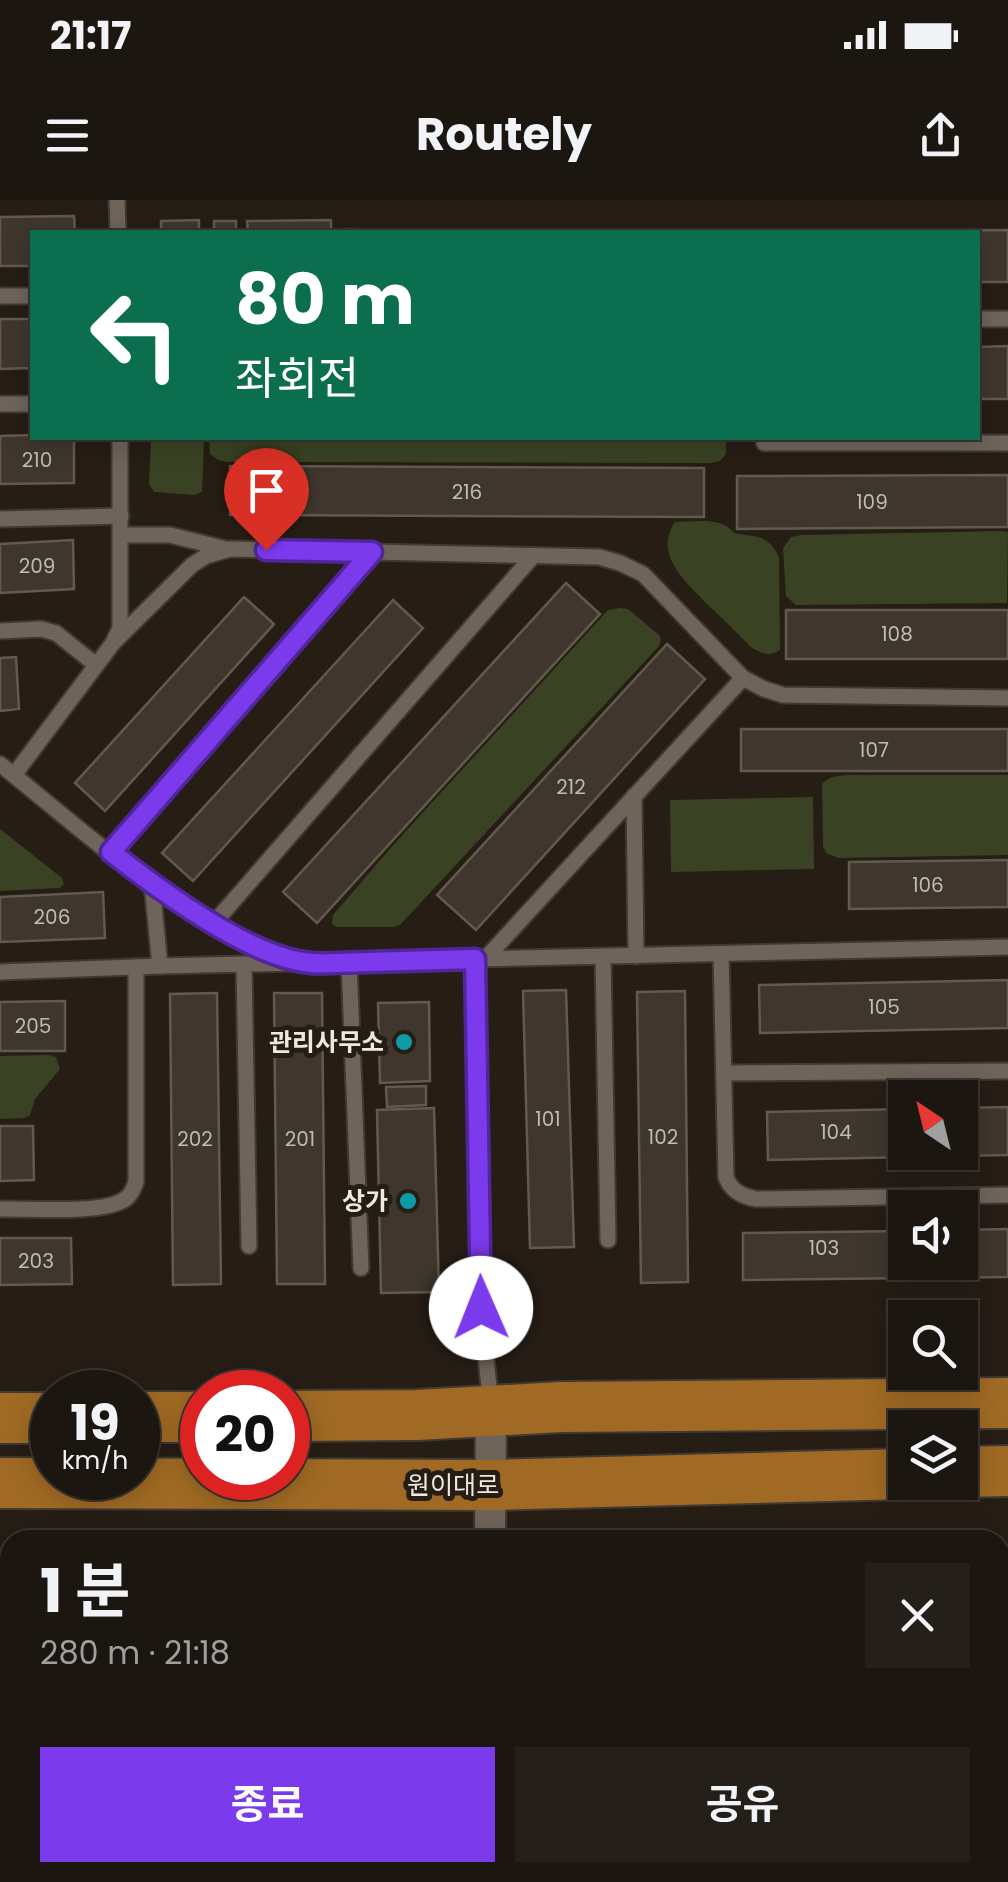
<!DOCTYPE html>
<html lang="ko">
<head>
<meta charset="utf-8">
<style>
	body { margin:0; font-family:Poppins,"Noto Sans KR",sans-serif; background:#251f19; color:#f1f3f6; height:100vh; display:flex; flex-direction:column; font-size:38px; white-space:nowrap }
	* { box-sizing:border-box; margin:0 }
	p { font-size:32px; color:#a09f9f }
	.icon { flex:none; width:55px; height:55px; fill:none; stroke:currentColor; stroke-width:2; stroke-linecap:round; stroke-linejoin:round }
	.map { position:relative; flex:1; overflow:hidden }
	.sheet { position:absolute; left:0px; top:1330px; width:1010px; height:352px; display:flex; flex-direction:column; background:#1c1610; border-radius:30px 30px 0 0; box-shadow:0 5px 25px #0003,0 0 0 2px #3a3530 }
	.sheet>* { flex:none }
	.banner { position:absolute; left:30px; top:30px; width:950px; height:210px; border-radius:0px; box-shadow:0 5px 25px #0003,0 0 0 2px #3a3530; background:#0b6e4f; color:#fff; overflow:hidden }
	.needle { width:65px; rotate:325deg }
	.controls { position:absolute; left:888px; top:880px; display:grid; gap:20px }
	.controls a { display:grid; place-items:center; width:90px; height:90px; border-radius:0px; background:#1c1610; box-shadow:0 5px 25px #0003,0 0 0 2px #3a3530; font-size:50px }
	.speed { position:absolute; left:30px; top:1170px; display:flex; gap:20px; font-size:50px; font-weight:700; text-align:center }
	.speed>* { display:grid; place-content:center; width:130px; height:130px; border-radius:50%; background:#1c1610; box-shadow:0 5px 25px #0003,0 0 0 2px #3a3530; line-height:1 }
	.speed small { font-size:25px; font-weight:400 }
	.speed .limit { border:15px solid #d22; background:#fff; color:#111 }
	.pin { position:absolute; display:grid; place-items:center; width:85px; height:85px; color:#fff; margin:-102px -42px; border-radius:50% 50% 50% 0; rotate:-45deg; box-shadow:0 0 10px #0007 }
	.pin .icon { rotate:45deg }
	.me { position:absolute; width:110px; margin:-55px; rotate:359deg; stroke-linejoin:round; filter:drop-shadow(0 0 8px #0008) }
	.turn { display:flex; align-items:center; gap:35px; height:210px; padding:0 40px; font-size:45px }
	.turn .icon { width:130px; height:130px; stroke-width:2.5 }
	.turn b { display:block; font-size:70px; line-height:85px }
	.round { display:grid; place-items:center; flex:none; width:105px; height:105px; border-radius:0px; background:#251f19 }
	.summary { display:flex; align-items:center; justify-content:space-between; height:170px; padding:0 40px }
	h1 { font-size:60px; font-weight:700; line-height:75px }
	.primary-button { display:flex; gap:20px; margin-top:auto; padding:20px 40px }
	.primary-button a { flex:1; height:115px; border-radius:0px; background:#7c3aed; color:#fff; font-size:40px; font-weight:700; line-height:115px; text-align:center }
	.primary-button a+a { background:#251f19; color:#f1f3f6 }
	.status { display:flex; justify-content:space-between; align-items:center; height:70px; padding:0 50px; background:#1c1610; direction:ltr }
	.status svg { height:28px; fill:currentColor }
	header { display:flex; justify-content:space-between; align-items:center; height:130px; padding:0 40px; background:#1c1610; font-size:45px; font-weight:700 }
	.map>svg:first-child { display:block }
	.built { fill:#2f2215 }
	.green { fill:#394323 }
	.building { fill:#3f372d; stroke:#635a4f; stroke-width:2.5 }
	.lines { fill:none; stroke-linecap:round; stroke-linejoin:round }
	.lane-casing { stroke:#403934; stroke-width:19 }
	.street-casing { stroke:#403934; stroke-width:34 }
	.primary-casing { stroke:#403934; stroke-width:54 }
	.lane { stroke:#6e645a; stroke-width:15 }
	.street { stroke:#6e645a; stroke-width:30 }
	.primary { stroke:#a06a24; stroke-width:50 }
	.route-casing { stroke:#51269a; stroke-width:25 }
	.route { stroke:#7c3aed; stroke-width:18 }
	.culture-dot { fill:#0f9aa8; stroke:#261d15; stroke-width:4 }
	.labels { text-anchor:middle; stroke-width:10; stroke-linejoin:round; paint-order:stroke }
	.number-label { font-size:20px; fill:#c2bbb5 }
	.poi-label { font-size:25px; font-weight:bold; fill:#eee7e2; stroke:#261d15; text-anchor:end }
	.street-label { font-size:25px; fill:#eee7e2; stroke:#261d15 }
</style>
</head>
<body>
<div class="status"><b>21:17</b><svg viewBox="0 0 49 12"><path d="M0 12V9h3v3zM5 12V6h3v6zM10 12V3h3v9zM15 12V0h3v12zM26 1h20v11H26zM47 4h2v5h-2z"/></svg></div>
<header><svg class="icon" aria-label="menu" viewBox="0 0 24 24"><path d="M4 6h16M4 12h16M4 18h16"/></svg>Routely<svg class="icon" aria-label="share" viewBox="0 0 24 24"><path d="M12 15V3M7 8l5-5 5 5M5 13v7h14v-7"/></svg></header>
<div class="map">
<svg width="1008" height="1682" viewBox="0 0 1008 1682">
	<rect width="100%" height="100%" fill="#261d15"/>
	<polygon class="built" points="1000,1357 1008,1357 1008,1682 0,1682 0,1365 10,1365 10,1672 1000,1672"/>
	<g class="green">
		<polygon points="151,238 204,238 202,292 195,295 154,292 149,284"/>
		<polygon points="209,238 726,238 726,254 720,261 710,263 228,262 218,260 210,254"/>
		<path d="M675 322C694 322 722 316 734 333 756 337 769 334 779 358L780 450C769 457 764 454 752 448 737 433 722 418 706 403 685 381 653 354 675 322Z"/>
		<polygon points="1003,331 1008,332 1007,403 796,405 786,396 783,348 791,337 801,335"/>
		<polygon points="620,408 628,409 659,435 661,439 659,446 401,724 394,727 337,727 332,724 333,715 395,643 608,410"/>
		<path d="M870 575H1008V655L838 658 826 653 823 646 822 584C832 572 855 576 870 575Z"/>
		<polygon points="813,597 814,669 671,672 670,600"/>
		<polygon points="0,629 62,678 64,684 60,688 0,691"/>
		<polygon points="49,855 56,857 60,869 35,899 30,915 25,918 0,919 0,856"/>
	</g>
	<g class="building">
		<polygon points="74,16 75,32 32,32 32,66 0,66 0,17"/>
		<polygon points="199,20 199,32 161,32 161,21"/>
		<polygon points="331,20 331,32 248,32 247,21"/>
		<rect x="214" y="21" width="22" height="11"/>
		<polygon points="344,29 578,32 344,32"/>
		<polygon points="1008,30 1008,82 978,82 978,32 689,32"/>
		<polygon points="0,119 32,119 32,168 0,169"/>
		<polygon points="1008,146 1008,199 978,199 978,147"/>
		<polygon points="32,235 32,238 74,238 74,283 0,284 0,236"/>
		<polygon points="230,266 704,268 704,317 230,315"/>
		<polygon points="1008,275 1008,327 737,329 737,276"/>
		<polygon points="73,340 74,389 0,393 0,344"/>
		<polygon points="566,383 600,414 317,723 283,692"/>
		<polygon points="244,397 274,424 105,611 75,583"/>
		<polygon points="393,400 423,428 193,681 162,653"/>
		<rect x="786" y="410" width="222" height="49"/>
		<polygon points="667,444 705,479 476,730 437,695"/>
		<polygon points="16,457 19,509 0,511 0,458"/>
		<rect x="741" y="529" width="267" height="42"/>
		<polygon points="1008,660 1008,707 849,709 849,662"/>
		<polygon points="103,692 105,738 0,742 0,697"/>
		<polygon points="1008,780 1008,828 760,833 759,785"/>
		<polygon points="566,790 574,1047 530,1048 523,791"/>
		<polygon points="685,791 688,1082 641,1083 637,792"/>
		<polygon points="217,793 221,1084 173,1085 170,794"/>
		<polygon points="274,793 322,793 325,1084 277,1084"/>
		<polygon points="65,801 65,851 0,851 0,802"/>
		<polygon points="429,802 430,881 380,883 378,803"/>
		<polygon points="426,886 426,905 387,907 386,887"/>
		<polygon points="1008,907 1008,955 768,960 767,912 905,909 905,952 960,952 960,908"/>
		<polygon points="434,908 439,1092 381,1093 377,910"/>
		<polygon points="0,926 33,926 34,980 0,981"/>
		<polygon points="1008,1029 1008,1077 743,1080 743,1033 905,1031 905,1062 960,1062 960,1030"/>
		<polygon points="0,1038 71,1038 72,1084 0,1085"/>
		<rect x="1000" y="1386" width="8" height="69"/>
		<polygon points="8,1389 10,1389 10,1460 5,1460"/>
		<polygon points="0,1562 4,1562 5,1630 0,1630"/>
		<rect x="60" y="1672" width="127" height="10"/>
		<polygon points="514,1672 619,1672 619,1681 513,1682"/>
		<polygon points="758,1672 878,1672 879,1676 758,1680"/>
		<rect x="892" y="1672" width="85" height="10"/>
	</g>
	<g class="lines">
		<defs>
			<g id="lane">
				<polyline points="117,0 118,32"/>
				<polyline points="0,96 32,96"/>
				<polyline points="978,119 1008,119"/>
				<polyline points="0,204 32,204"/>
				<polyline points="764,243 1008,243"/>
				<polyline points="0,319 121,316"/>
				<polyline points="121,335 170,335 226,349"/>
				<polyline points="0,431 41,429 56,433 96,465"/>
				<polyline points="113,443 192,365 206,356 230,349 599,357 620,363 643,374 743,478 764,489 783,495 1008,498"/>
				<path d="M0 564C86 633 189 729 296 759"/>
				<polyline points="14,575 113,443 120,428 120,238"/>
				<polyline points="634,596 636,756"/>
				<polyline points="111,652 372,353"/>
				<polyline points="152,685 160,766"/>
				<polyline points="214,723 533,356"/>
				<path d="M721 754 726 977C731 991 742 996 756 999L1008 995"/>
				<polyline points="603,756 608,1040"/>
				<polyline points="475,759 481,1108 491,1207"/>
				<polyline points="485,759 743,478"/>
				<polyline points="349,762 361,1068"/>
				<polyline points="244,765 249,1046"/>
				<polyline points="0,772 160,766 1008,747"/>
				<polyline points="724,873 1008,871"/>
				<path d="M0 1009C30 1008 98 1014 122 1001 130 997 133 990 136 982V767"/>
			</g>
			<g id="street">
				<polyline points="490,1340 491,1211"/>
				<polyline points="1000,1516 1008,1516"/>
				<polyline points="0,1526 10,1526"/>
				<polyline points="490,1672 490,1682"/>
			</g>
			<g id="primary">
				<polyline points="288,1216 417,1215 561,1207 1008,1203"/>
				<polyline points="138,1217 202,1217"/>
				<polyline points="0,1218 52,1218"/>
				<polyline points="960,1272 1008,1271"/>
				<polyline points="0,1283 490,1285 905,1274"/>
			</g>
		</defs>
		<use href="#lane" class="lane-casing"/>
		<use href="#street" class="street-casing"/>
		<use href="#primary" class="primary-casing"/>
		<use href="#lane" class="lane"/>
		<use href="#street" class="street"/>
		<use href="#primary" class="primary"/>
	</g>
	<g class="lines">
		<defs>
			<path id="route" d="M266 350 372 352 111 652C158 689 252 759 312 763 330 764 349 762 367 762 403 761 439 760 475 759L481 1108"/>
		</defs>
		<use href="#route" class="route-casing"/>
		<use href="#route" class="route"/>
	</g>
	<g class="culture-dot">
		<circle cx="404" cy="842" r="10"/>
		<circle cx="408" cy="1001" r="10"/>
	</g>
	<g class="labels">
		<g class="number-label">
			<text x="37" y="267">210</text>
			<text x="467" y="299">216</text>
			<text x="872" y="309">109</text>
			<text x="37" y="373">209</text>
			<text x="897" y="441">108</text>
			<text x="874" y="557">107</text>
			<text x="571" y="594">212</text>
			<text x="928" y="692">106</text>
			<text x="52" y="724">206</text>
			<text x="884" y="814">105</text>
			<text x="33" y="833">205</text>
			<text x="548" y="926">101</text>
			<text x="836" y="939">104</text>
			<text x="663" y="944">102</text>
			<text x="195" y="946">202</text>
			<text x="300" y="946">201</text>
			<text x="824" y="1055">103</text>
			<text x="36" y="1068">203</text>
		</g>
		<g class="poi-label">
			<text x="384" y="851">관리사무소</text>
			<text x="388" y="1010">상가</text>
		</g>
		<g class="street-label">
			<text x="453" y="1294">원이대로</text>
		</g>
	</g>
</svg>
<div class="controls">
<a><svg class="needle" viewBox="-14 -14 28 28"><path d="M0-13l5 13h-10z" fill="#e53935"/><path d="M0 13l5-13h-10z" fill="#a09f9f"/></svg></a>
<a><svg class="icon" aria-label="sound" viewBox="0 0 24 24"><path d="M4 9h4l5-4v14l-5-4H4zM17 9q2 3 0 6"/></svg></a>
<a><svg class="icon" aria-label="search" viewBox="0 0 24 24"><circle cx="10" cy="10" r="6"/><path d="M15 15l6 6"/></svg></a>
<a><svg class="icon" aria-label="layers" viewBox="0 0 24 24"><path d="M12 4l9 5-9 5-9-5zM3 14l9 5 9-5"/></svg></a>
</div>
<div class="speed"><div>19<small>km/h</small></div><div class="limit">20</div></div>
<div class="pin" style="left:266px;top:350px;background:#d93025"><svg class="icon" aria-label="arrive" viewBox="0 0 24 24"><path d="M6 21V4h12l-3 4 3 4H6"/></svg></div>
<svg class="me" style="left:481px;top:1108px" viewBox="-20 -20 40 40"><circle r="19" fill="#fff"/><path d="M0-13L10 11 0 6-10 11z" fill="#7c3aed"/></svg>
<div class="banner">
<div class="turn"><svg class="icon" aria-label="left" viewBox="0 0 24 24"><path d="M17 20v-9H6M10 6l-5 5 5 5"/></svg><div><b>80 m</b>좌회전</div></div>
</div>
<section class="sheet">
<div class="summary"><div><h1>1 분</h1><p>280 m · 21:18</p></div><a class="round"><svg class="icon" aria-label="close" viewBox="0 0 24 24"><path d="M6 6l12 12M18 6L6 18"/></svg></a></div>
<div class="primary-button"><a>종료</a><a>공유</a></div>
</section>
</div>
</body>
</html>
